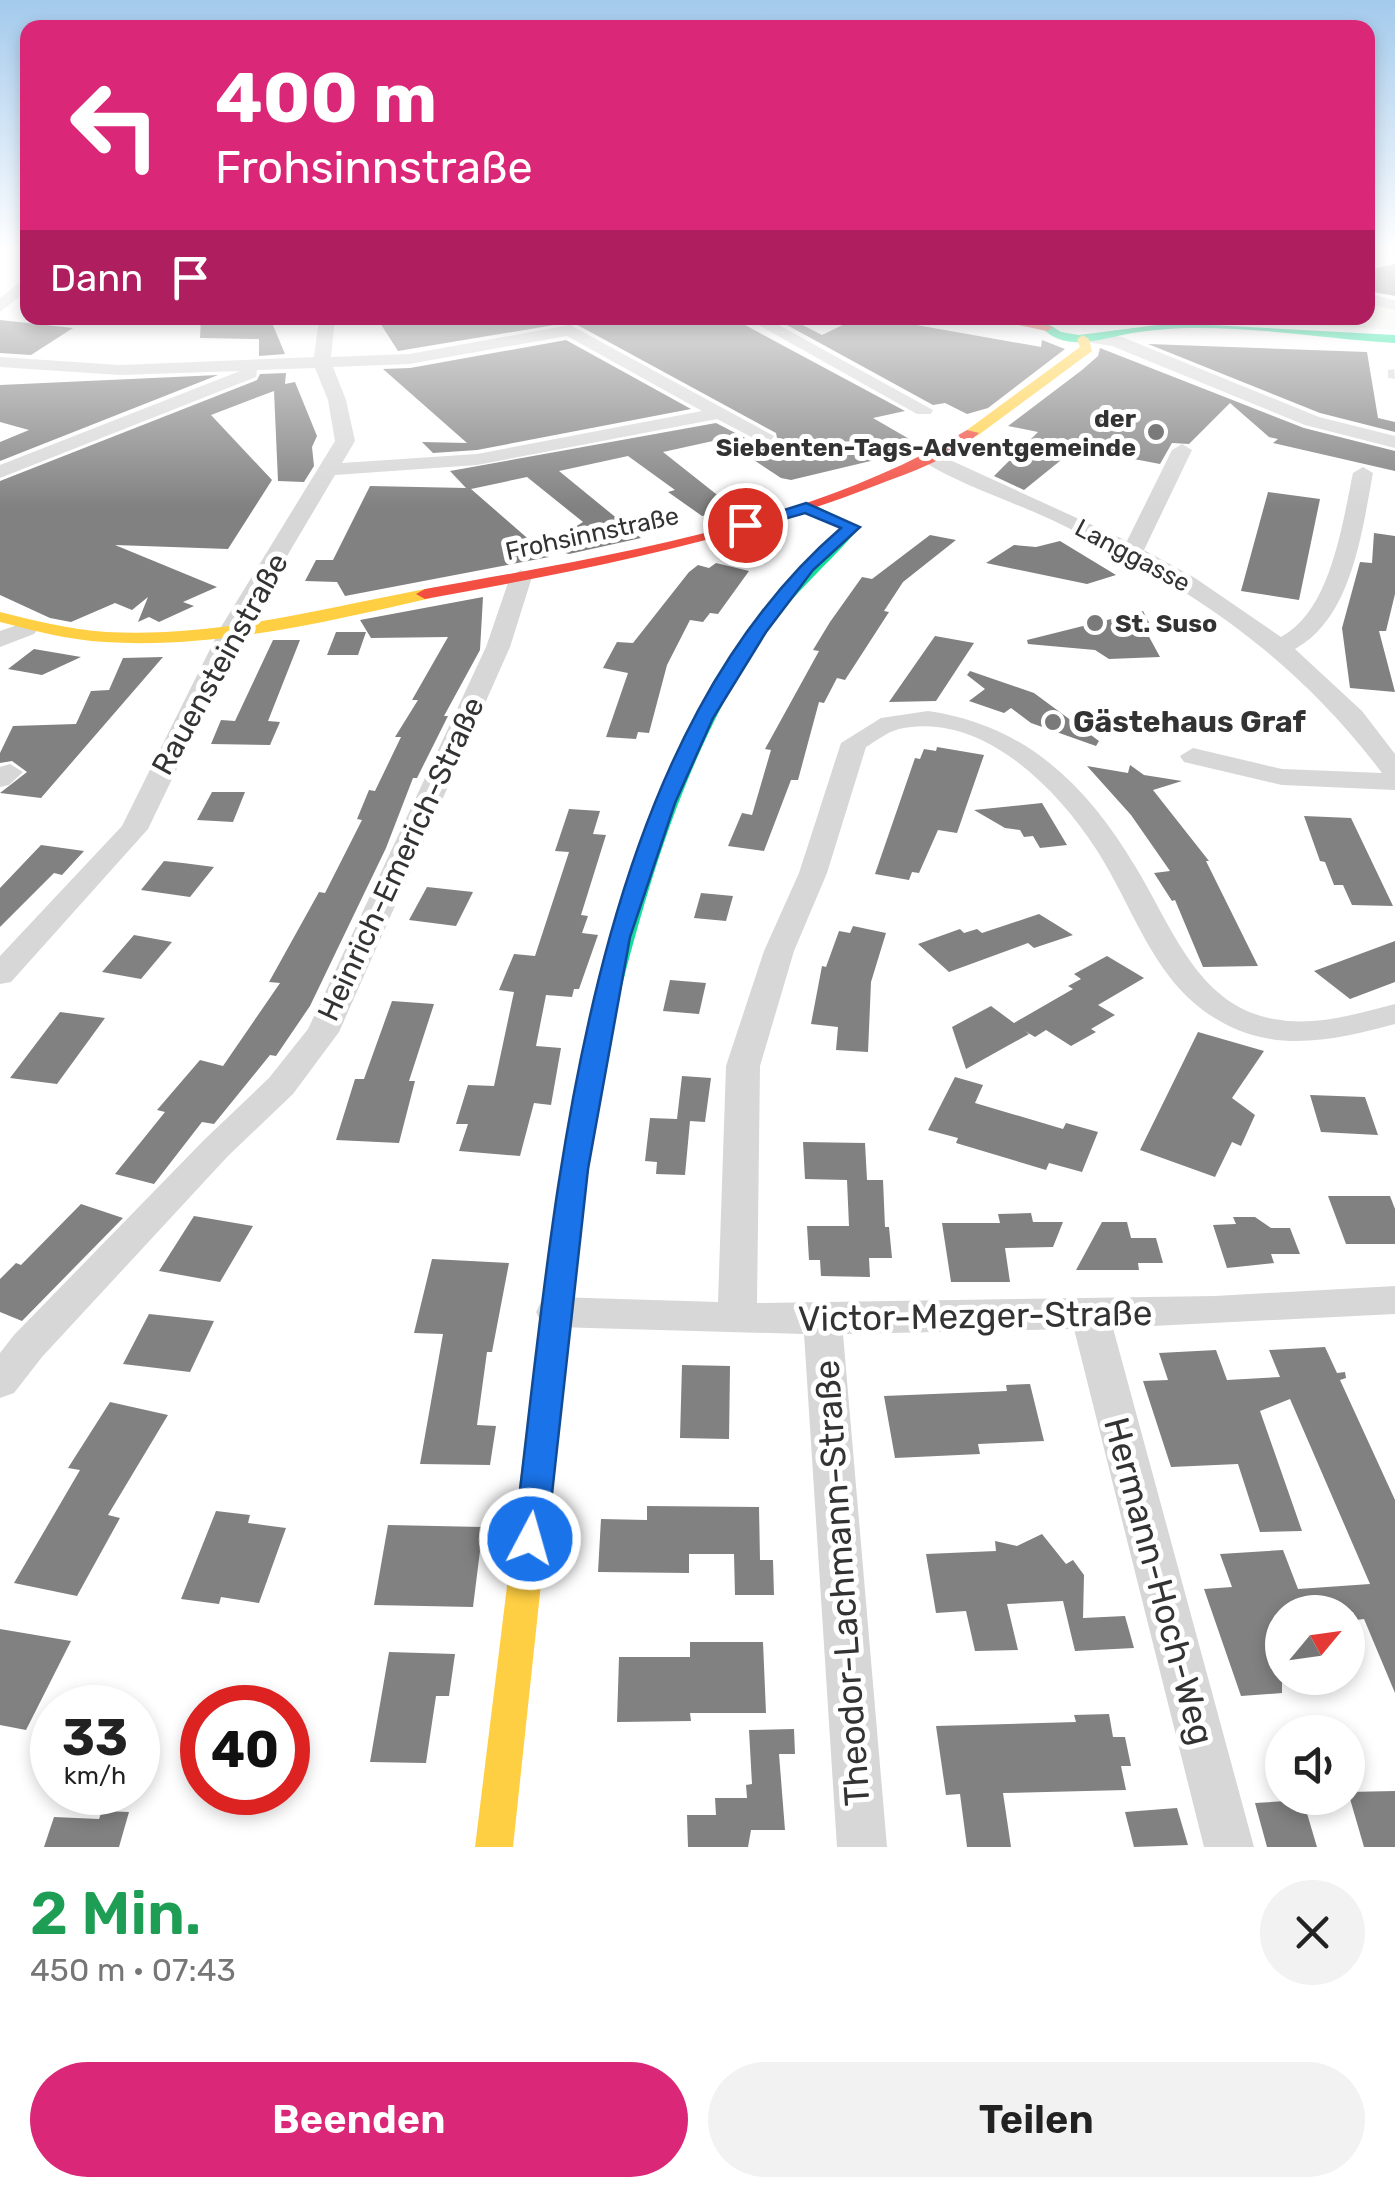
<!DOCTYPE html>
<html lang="de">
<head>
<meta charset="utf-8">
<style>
	body { margin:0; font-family:Rubik,sans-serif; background:#f2f2f2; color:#222; height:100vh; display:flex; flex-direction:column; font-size:38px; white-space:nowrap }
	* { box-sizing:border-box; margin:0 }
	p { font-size:32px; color:#767676 }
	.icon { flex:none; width:55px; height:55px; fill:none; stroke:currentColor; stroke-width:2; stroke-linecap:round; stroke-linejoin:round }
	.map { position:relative; height:1847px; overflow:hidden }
	.drawer { display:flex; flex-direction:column; background:#fff; flex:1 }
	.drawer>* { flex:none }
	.guide { position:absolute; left:20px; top:20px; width:1355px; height:305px; border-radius:20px; box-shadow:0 5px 15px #0003; background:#db2777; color:#fff; overflow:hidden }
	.needle { width:65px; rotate:61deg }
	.fabs { position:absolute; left:1265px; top:1595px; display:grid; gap:20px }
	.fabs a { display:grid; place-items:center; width:100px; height:100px; border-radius:50%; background:#fff; box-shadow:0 5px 15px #0003; font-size:50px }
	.speed { position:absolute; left:30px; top:1685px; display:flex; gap:20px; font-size:50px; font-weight:700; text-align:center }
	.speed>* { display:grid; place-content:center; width:130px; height:130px; border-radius:50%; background:#fff; box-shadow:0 5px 15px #0003; line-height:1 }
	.speed small { font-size:25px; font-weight:400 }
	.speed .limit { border:15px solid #d22; background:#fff; color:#111 }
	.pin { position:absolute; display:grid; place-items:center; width:85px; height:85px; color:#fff; margin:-42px; border:5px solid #fff; border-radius:50%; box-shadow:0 2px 10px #0007 }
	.me { position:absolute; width:110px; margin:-55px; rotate:6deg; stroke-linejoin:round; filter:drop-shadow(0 0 8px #0008) }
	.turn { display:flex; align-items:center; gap:35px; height:210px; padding:0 30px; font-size:45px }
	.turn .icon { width:130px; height:130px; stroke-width:2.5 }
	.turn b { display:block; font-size:70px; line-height:85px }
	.then { display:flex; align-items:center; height:95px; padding:0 30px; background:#0003; gap:20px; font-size:38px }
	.round { display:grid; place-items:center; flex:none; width:105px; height:105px; border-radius:52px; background:#f2f2f2 }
	.summary { display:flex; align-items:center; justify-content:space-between; height:170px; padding:0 30px }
	h1 { font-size:60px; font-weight:600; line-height:75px; color:#1e9e55 }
	.primary-button { display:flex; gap:20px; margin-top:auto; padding:20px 30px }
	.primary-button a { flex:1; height:115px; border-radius:60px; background:#db2777; color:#fff; font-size:40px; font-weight:600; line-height:115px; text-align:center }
	.primary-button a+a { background:#f2f2f2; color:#222 }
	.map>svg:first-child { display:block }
	.green { fill:#f1f5ed }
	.building { fill:#818181 }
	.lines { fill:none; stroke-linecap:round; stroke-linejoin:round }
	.street { fill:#d7d7d7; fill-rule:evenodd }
	.fast { fill:#16e098; fill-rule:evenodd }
	.slow { fill:#ffcf43; fill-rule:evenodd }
	.jam { fill:#f24e42; fill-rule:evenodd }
	.route { fill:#1a73e8; stroke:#114b97; stroke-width:2.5 }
	.poi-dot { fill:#7a7a7a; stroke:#fff; stroke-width:4 }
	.labels { text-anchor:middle; stroke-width:10; stroke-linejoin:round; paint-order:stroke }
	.far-poi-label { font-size:25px; font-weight:bold; fill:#333; stroke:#fff; text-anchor:end }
	.far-street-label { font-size:25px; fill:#333; stroke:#fff }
	.street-label { font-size:30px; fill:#333; stroke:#fff }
	.poi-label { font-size:30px; font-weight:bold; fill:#333; stroke:#fff; text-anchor:start }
	.near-street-label { font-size:35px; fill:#333; stroke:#fff }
</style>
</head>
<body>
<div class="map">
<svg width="1395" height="1847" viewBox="0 0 1395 1847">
	<rect width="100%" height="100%" fill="#fff"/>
	<polygon class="green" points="1368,301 1395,306 1395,330 1195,318 1368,318"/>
	<g class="building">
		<polygon points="1395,264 1395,296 1368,291 1368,270"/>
		<polygon points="201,318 270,318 285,354 259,356 259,339 200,338"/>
		<polygon points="435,318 732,318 905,411 873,418 918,444 875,457 879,459 791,480 781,478 722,439 663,452 735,509 702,516 668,492 675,490 628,456 559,471 641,538 569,554 543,547 583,522 527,477 471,489 549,557 345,596 337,582 305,581 316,560 333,560 370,486 466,488 450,471 716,423 755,443 771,444 777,438 776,433 572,322 398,351 380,323"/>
		<polygon points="789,318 822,335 857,318 877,318 1041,347 1042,340 1065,349 988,408 967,414 945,403 933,405 776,319"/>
		<polygon points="0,320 73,328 31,355 0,353"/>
		<polygon points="566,340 691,409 477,450 433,453 422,442 467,443 383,369 410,368"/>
		<polygon points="1148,344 1367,352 1378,418 1395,422 1395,432 1320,413"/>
		<polygon points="1100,348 1304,428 1395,451 1395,471 1273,443 1278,439 1269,437 1230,403 1189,444 1172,443 1160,464 1076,448 1024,490 994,476 1038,432 1008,426 1082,370 1098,356"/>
		<polygon points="286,373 285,384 295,382 317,436 312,447 314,466 304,482 278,481 274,391 211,415 272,480 228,549 115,545 217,587 183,602 194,606 159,622 149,617 138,622 148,597 132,610 115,603 71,622 50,618 0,595 0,481 257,380 260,374"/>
		<polygon points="218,375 0,461 0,442 29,430 0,422 0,385"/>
		<polygon points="1268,492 1320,499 1299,600 1241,591"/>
		<polygon points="1374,533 1395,536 1395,594 1386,631 1379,631 1395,692 1350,688 1342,628 1360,562 1372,563"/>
		<polygon points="930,535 956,540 903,582 884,611 889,612 845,680 837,678 824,703 819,702 798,780 791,780 764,851 728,846 742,813 752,815 771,750 765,749 819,651 813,650 830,622 862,577 872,579"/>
		<polygon points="1060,541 1116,575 1087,584 986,563 1014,545 1036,547"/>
		<polygon points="716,563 749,571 718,614 710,613 703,622 690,620 667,665 649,733 638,732 636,739 606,737 628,673 603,668 617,642 633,643 689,572 698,565 709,568"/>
		<polygon points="483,597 480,650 444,716 448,716 417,778 413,778 386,848 310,1006 276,1056 270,1055 214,1124 202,1122 154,1184 115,1174 165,1112 157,1110 200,1060 223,1066 280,983 269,982 319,892 325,893 362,820 357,819 369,790 375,791 401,737 395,737 418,700 412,700 448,637 371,638 360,620"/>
		<polygon points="1143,611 1153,630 1147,633 1160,657 1109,659 1095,650 1028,644 1027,640"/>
		<polygon points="336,632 366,632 358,655 327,655"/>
		<polygon points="935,636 974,643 936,701 889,702"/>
		<polygon points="273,640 300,640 268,721 280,722 270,745 211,744 221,720 235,721"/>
		<polygon points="34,649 81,657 42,675 8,669"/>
		<polygon points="163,657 41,798 0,793 27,772 12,761 0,763 0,753 13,726 76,724 91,691 109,690 123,658"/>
		<polygon points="970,671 1034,693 1099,741 1096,746 1031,723 1011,708 1004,713 969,701 985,689 967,675"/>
		<polygon points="937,747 984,755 957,833 938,830 919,873 912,872 909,880 875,874 915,758 920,759 924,749 936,751"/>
		<polygon points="1130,765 1144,775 1182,781 1153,790 1209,861 1206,861 1258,966 1203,967 1175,900 1172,901 1154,873 1170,871 1131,815 1087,766 1128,773"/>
		<polygon points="212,792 245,792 233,822 197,820"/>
		<polygon points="1042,803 1067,845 1040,848 1033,836 1024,837 1020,830 1005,828 974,810"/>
		<polygon points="569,809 600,811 593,834 606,835 581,915 588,916 582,933 598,935 579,989 574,989 572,997 546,995 536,1046 561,1048 551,1105 534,1103 520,1156 459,1151 468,1124 456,1124 468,1085 494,1086 514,992 499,990 514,954 535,956 569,852 555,851"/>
		<polygon points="1304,816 1351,818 1393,906 1352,905 1343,885 1334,885 1325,862 1320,861"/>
		<polygon points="41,845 84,851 62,875 54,873 0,927 0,888"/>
		<polygon points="164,861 183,863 214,867 190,897 141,890"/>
		<polygon points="427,887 473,892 456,926 409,920"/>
		<polygon points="701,893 733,896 726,921 694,918"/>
		<polygon points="1039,914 1073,935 1034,948 1028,943 949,972 918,944 960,929 964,933 977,929 982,933"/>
		<polygon points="853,926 886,933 871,982 868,1052 836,1050 838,1027 811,1024 822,966 826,967 839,931 850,933"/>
		<polygon points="134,935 172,942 141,979 102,972"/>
		<polygon points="1395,941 1395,982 1350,999 1314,971"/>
		<polygon points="1107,956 1144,978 1098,1005 1115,1015 1091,1029 1096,1032 1071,1046 1046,1030 1035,1037 1025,1031 1029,1034 966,1069 952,1027 991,1006 1014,1023 1073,989 1068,986 1081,979 1074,974"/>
		<polygon points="670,980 706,983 699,1014 663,1011"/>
		<polygon points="392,1001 434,1004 409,1081 415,1081 399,1143 336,1140 355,1079 364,1079"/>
		<polygon points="60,1012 105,1018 57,1084 10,1078"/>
		<polygon points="1198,1032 1264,1051 1232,1098 1255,1115 1241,1146 1232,1142 1215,1177 1140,1150"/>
		<polygon points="682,1076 711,1078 705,1122 690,1121 685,1175 656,1174 657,1162 645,1161 650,1118 677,1119"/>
		<polygon points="955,1077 983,1085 975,1103 1063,1129 1066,1123 1098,1132 1082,1172 1049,1163 1046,1170 956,1143 958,1138 928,1130"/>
		<polygon points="1310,1095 1365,1097 1378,1135 1321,1132"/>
		<polygon points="803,1142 865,1143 867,1180 883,1180 885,1227 889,1227 892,1258 869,1258 870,1277 821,1276 820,1260 809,1260 807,1226 849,1226 847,1180 805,1179"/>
		<polygon points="1328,1196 1390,1196 1395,1209 1395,1244 1346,1244"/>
		<polygon points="81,1204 123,1218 22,1321 0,1312 0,1279 16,1263 21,1265"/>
		<polygon points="1031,1213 1033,1222 1063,1222 1053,1247 1005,1248 1010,1282 951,1282 942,1223 1000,1223 998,1214"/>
		<polygon points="194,1216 253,1226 220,1282 159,1271"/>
		<polygon points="1233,1217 1255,1217 1271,1228 1290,1228 1300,1254 1271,1254 1274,1263 1227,1268 1213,1225 1236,1224"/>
		<polygon points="1102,1222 1127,1222 1131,1238 1156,1238 1163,1263 1138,1263 1139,1270 1076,1270"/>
		<polygon points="432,1259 509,1263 492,1352 487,1352 477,1425 496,1426 490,1465 420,1464 443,1334 414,1333"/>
		<polygon points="149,1314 214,1321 190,1372 123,1364"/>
		<polygon points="1325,1347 1337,1373 1345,1372 1346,1378 1340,1380 1395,1500 1395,1693 1364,1619 1356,1620 1353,1612 1282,1612 1282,1693 1241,1696 1204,1589 1232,1587 1220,1554 1283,1550 1298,1589 1370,1584 1290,1399 1260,1411 1302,1531 1260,1532 1238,1464 1171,1467 1143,1381 1168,1380 1159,1353 1216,1350 1227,1380 1280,1377 1269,1350"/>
		<polygon points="682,1365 730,1366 729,1439 680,1438"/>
		<polygon points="1030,1384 1044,1441 978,1444 980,1454 895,1458 884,1396 1007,1391 1006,1385"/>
		<polygon points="110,1402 168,1415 108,1515 120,1518 77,1596 14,1583 80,1470 68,1468"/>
		<polygon points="647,1506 759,1507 760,1560 773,1560 774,1595 735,1595 734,1554 689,1554 689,1573 598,1572 601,1519 647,1520"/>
		<polygon points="216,1511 250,1515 248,1523 286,1528 259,1603 221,1597 219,1604 181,1599"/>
		<polygon points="388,1525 483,1527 473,1607 374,1605"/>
		<polygon points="1042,1534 1066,1564 1073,1560 1084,1575 1083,1618 1125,1616 1134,1648 1075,1651 1063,1601 1007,1604 1018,1650 975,1651 966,1611 936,1613 926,1554 996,1551 995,1541 1017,1546"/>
		<polygon points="0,1629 71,1641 26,1730 0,1725"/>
		<polygon points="690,1642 763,1642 766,1713 690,1713 691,1721 617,1722 619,1657 690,1657"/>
		<polygon points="389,1652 455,1654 449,1696 436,1696 426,1763 370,1762"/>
		<polygon points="1109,1714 1113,1737 1125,1737 1131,1766 1121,1766 1126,1790 1003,1793 1011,1847 967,1847 960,1794 946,1795 936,1726 1076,1722 1074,1715"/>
		<polygon points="794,1729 795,1754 779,1754 785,1830 751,1830 748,1847 688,1847 687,1815 716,1815 715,1798 747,1798 746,1785 752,1784 749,1730"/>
		<polygon points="1395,1791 1395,1847 1364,1847 1348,1792"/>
		<polygon points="1303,1800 1317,1847 1267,1847 1255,1803"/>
		<polygon points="1177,1808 1188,1845 1134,1847 1125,1812"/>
		<polygon points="102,1811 129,1812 119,1847 44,1847 54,1817 99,1819"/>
	</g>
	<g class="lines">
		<g class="street">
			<polygon points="1380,249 1395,249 1395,258"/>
			<polygon points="28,276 28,290 0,312 0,298"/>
			<polygon points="1368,294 1395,300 1395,310 1368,304"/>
			<path d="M319 318H335L331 357 409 354 570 325 774 436 771 440H757L717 419 477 465 335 475 245 627 148 829 11 982 0 984V956L122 826 221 627 335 441 328 400 315 368 257 370 256 377 0 478V465L240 371 120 375 0 367V357L120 365 314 357ZM567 336 702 411 477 454 342 463 355 441 346 400 333 367 409 364Z"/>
			<polygon points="746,318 766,318 933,410 931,414 917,414"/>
			<polygon points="1093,333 1122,337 1319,417 1395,436 1395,448 1305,425 1112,346 1087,342 1084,338"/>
			<polygon points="1394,369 1395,379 1388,378 1388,370"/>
			<path d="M1182 444 1192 450 1144 550 1195 578 1281 637C1331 610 1342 525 1353 473L1363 467 1373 473C1362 531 1352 618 1295 649L1362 711 1395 754V790L1282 785 1184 762 1180 756 1193 748 1282 769 1382 773C1291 652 1185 584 1052 520 1023 506 938 476 920 458L930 452 937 454 1127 541 1172 450Z"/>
			<polygon points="521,570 532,577 510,647 339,1032 293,1094 228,1156 42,1357 14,1393 0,1398 0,1353 14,1335 204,1140 269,1078 308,1029 486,647 510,577"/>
			<polygon points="26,622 34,624 38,629 34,634 0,647 0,631"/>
			<path d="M928 711C1025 725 1086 784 1135 866 1171 924 1197 1006 1274 1019 1315 1027 1356 1014 1395 1004V1024C1336 1040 1274 1054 1218 1020 1153 982 1135 909 1096 849 1056 787 981 711 899 729 887 732 876 741 866 747L827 873 794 951 760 1066 757 1303 1215 1296 1395 1286V1314L1113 1328 1254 1847H1204L1074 1329 843 1334 887 1847H837L804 1334 555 1327 541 1322 536 1312 541 1302 555 1297 718 1302 726 1066 764 951 799 873 841 743 881 718Z"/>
			<polygon points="10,764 23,772 9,785 0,787 0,767"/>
		</g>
		<g class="fast">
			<path d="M1047 323 1061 332 1079 335 1173 323 1395 335V343C1311 338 1210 318 1127 334 1097 340 1065 352 1041 327Z"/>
			<path d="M800 504H812L860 527C829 564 792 594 764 635 686 751 646 887 613 1022L610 1027H592L589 1022C640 828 693 671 842 528L800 510Z"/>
		</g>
		<g class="slow">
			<polygon points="1083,335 1089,339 1092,351 977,436 967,436 967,430 1080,347 1077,339"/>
			<path d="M425 589 431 590V598C327 622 213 649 105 642 69 640 35 631 0 622V612C35 621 69 629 106 632 213 638 321 609 425 589Z"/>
			<polygon points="601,1014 613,1022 578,1236 513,1847 475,1847 550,1236 589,1022"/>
		</g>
		<g class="jam">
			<polygon points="986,318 1012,318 1053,327 1047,331"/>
			<path d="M967 430 979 433C953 458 911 472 877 485 732 542 578 571 425 599L416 594 425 589C604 557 810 525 967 430Z"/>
		</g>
	</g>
	<linearGradient id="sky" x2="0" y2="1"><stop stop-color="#a3caec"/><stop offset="0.49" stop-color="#fff"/><stop offset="1" stop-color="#fff" stop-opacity="0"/></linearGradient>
	<rect width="1395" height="508" fill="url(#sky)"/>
	<path class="route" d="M806 503 860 527 813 570 766 632 713 718 675 803 630 937 588 1169 547 1539 542 1549 530 1553 519 1549 514 1539C555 1216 578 755 841 528L805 513 745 530 737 525Z"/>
	<g class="poi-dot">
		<circle cx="1156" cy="432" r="10"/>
		<circle cx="1095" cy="623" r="10"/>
		<circle cx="1053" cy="722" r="10"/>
	</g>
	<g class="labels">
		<g class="far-poi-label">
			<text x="1136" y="427">der<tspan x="1136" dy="29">Siebenten-Tags-Adventgemeinde</tspan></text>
			<text x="1115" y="632" text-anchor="start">St. Suso</text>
		</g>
		<g class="far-street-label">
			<text transform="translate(592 533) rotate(-12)" y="9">Frohsinnstraße</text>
			<text transform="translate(1133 555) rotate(28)" y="9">Langgasse</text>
		</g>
		<g class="street-label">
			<text transform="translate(220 664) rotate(-61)" y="10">Rauensteinstraße</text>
			<text transform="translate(401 859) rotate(-65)" y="10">Heinrich-Emerich-Straße</text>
		</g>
		<g class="poi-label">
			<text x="1073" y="732">Gästehaus Graf</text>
		</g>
		<g class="near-street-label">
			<text transform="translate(975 1316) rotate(-1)" y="12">Victor-Mezger-Straße</text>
			<text transform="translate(1159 1581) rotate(75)" y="12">Hermann-Hoch-Weg</text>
			<text transform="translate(842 1583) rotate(-94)" y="12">Theodor-Lachmann-Straße</text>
		</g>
	</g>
</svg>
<div class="fabs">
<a><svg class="needle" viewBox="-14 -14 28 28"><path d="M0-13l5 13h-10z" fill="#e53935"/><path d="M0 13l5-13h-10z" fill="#767676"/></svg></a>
<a><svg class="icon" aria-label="sound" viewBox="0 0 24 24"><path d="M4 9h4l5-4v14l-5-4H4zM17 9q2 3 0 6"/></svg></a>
</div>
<div class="speed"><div>33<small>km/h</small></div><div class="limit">40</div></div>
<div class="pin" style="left:745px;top:525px;background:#d93025"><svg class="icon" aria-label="arrive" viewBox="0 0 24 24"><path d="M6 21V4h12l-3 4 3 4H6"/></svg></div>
<svg class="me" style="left:530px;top:1539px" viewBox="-20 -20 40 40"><circle r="17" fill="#1a73e8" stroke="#fff" stroke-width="3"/><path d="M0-11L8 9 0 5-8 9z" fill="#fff"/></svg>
<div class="guide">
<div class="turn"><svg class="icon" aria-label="left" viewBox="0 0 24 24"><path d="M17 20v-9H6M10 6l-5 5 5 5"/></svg><div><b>400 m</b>Frohsinnstraße</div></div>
<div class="then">Dann<svg class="icon" aria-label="arrive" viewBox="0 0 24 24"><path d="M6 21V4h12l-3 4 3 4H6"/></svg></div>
</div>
</div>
<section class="drawer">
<div class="summary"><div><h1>2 Min.</h1><p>450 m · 07:43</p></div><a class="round"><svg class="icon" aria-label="close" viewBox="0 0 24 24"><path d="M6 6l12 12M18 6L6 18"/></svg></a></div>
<div class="primary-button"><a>Beenden</a><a>Teilen</a></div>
</section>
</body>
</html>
